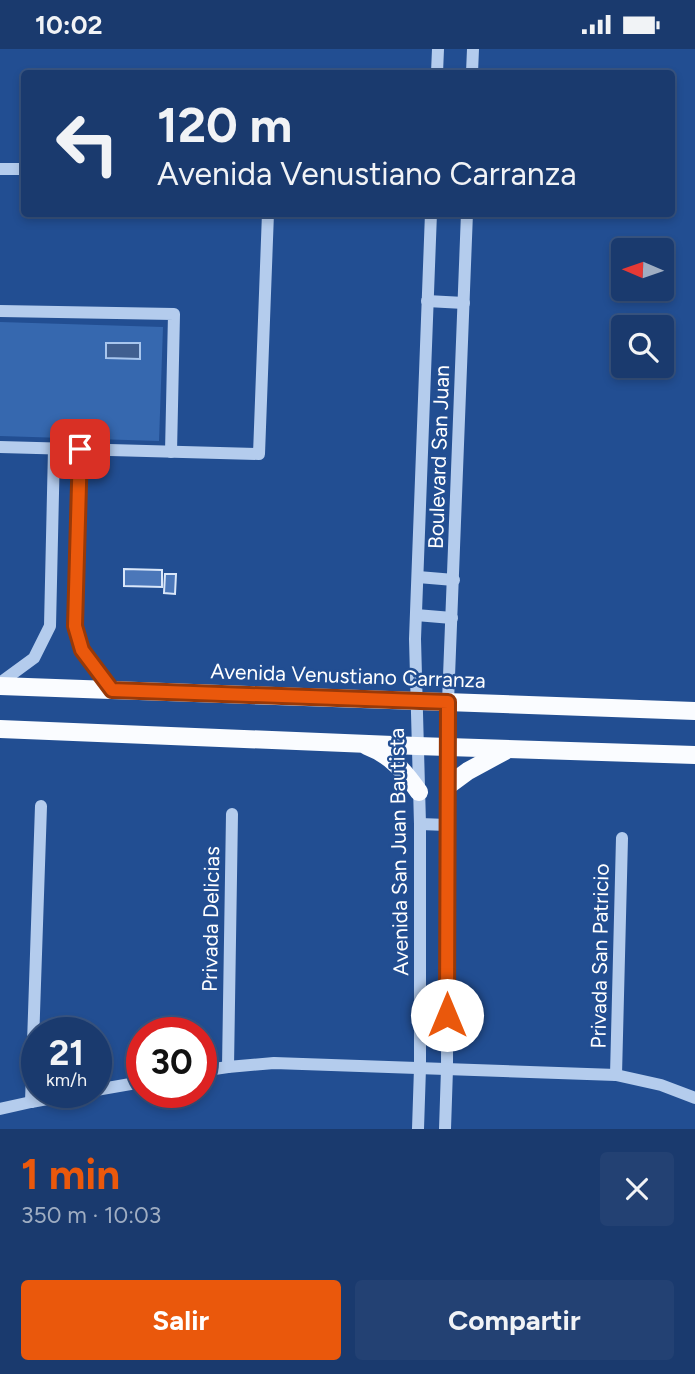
<!DOCTYPE html>
<html lang="es">
<head>
<meta charset="utf-8">
<style>
	body { margin:0; font-family:Figtree,sans-serif; background:#234173; color:#f1f3f6; height:100vh; display:flex; flex-direction:column; font-size:26px; white-space:nowrap }
	* { box-sizing:border-box; margin:0 }
	p { font-size:23px; color:#9fadc2 }
	.icon { flex:none; width:38px; height:38px; fill:none; stroke:currentColor; stroke-width:2; stroke-linecap:round; stroke-linejoin:round }
	.map { position:relative; height:1080px; overflow:hidden }
	.side { display:flex; flex-direction:column; background:#1a3a6e; flex:1 }
	.side>* { flex:none }
	.top-card { position:absolute; left:21px; top:21px; width:654px; height:147px; border-radius:7px; box-shadow:0 4px 10px #0003,0 0 0 2px #385481; background:#1a3a6e; color:#f1f3f6; overflow:hidden }
	.needle { width:46px; rotate:272deg }
	.tools { position:absolute; left:611px; top:189px; display:grid; gap:14px }
	.tools a { display:grid; place-items:center; width:63px; height:63px; border-radius:7px; background:#1a3a6e; box-shadow:0 4px 10px #0003,0 0 0 2px #385481; font-size:35px }
	.speed { position:absolute; left:21px; top:968px; display:flex; gap:14px; font-size:35px; font-weight:700; text-align:center }
	.speed>* { display:grid; place-content:center; width:91px; height:91px; border-radius:50%; background:#1a3a6e; box-shadow:0 4px 10px #0003,0 0 0 2px #385481; line-height:1 }
	.speed small { font-size:18px; font-weight:400 }
	.speed .limit { border:10px solid #d22; background:#fff; color:#111 }
	.pin { position:absolute; display:grid; place-items:center; width:60px; height:60px; color:#fff; margin:-30px; border-radius:14px; box-shadow:0 4px 10px #0006 }
	.me { position:absolute; width:77px; margin:-38px; rotate:0deg; stroke-linejoin:round; filter:drop-shadow(0 0 5px #0008) }
	.turn { display:flex; align-items:center; gap:24px; height:147px; padding:0 21px; font-size:32px }
	.turn .icon { width:91px; height:91px; stroke-width:2.5 }
	.turn b { display:block; font-size:49px; line-height:60px }
	.round { display:grid; place-items:center; flex:none; width:74px; height:74px; border-radius:7px; background:#234173 }
	.headline { display:flex; align-items:center; justify-content:space-between; height:119px; padding:0 21px }
	h1 { font-size:42px; font-weight:700; line-height:52px; color:#ea580c }
	.action { display:flex; gap:14px; margin-top:auto; padding:14px 21px }
	.action a { flex:1; height:80px; border-radius:7px; background:#ea580c; color:#fff; font-size:28px; font-weight:700; line-height:80px; text-align:center }
	.action a+a { background:#234173; color:#f1f3f6 }
	.status { display:flex; justify-content:space-between; align-items:center; height:49px; padding:0 35px; background:#1a3a6e; direction:ltr }
	.status svg { height:19px; fill:currentColor }
	.map>svg:first-child { display:block }
	.green { fill:#3668af }
	.water { fill:#405f90; stroke:#a8c6ee; stroke-width:2 }
	.building { fill:#4b77b9; stroke:#dae7f9; stroke-width:2 }
	.lines { fill:none; stroke-linecap:round; stroke-linejoin:round }
	.minor { stroke:#b4cced; stroke-width:12 }
	.major { stroke:#fafcff; stroke-width:18 }
	.route-casing { stroke:#983908; stroke-width:18 }
	.route { stroke:#ea580c; stroke-width:12 }
	.labels { text-anchor:middle; stroke-width:5; stroke-linejoin:round; paint-order:stroke }
	.street-label { font-size:21px; fill:#fff; stroke:#224e92 }
</style>
</head>
<body>
<div class="status"><b>10:02</b><svg viewBox="0 0 49 12"><path d="M0 12V9h3v3zM5 12V6h3v6zM10 12V3h3v9zM15 12V0h3v12zM26 1h20v11H26zM47 4h2v5h-2z"/></svg></div>
<div class="map">
<svg width="695" height="1080" viewBox="0 0 695 1080">
	<rect width="100%" height="100%" fill="#224e92"/>
	<polygon class="green" points="0,273 163,278 159,392 0,387"/>
	<polygon class="water" points="106,294 140,294 140,310 106,309"/>
	<g class="building">
		<polygon points="124,520 162,521 162,538 124,537"/>
		<polygon points="165,525 176,525 175,545 164,544"/>
	</g>
	<g class="lines">
		<g class="minor">
			<polyline points="437,24 438,0"/>
			<polyline points="472,24 473,0"/>
			<polyline points="0,120 24,120"/>
			<polyline points="427,252 464,254"/>
			<polyline points="0,262 174,265 171,403"/>
			<polyline points="0,398 259,405 268,164"/>
			<polyline points="80,400 75,577 82,601 112,641"/>
			<polyline points="418,528 454,531"/>
			<polyline points="416,566 452,569"/>
			<polyline points="0,634 34,609 50,577 54,400"/>
			<polyline points="420,775 447,776"/>
			<polyline points="228,1018 232,765"/>
			<polyline points="201,1022 228,1018 274,1014 616,1026 661,1036 695,1049"/>
			<polyline points="616,1026 622,789"/>
			<polyline points="96,1041 142,1033"/>
			<polyline points="31,1053 41,757"/>
			<polyline points="0,1060 31,1053 85,1043"/>
			<polyline points="418,1080 420,1019 420,775 415,590 431,164"/>
			<polyline points="445,1080 447,1020 448,653 467,164"/>
		</g>
		<g class="major">
			<polyline points="0,637 695,662"/>
			<polyline points="0,680 417,697 695,706"/>
			<path d="M367 697C391 706 405 723 419 743"/>
			<polyline points="449,736 468,722 505,702"/>
		</g>
	</g>
	<g class="lines">
		<defs>
			<polyline id="route" points="80,400 75,577 82,601 112,641 448,653 447,966"/>
		</defs>
		<use href="#route" class="route-casing"/>
		<use href="#route" class="route"/>
	</g>
	<g class="labels">
		<g class="street-label">
			<text transform="translate(439 408) rotate(-88)" y="7">Boulevard San Juan</text>
			<text transform="translate(348 627) rotate(2)" y="7">Avenida Venustiano Carranza</text>
			<text transform="translate(399 803) rotate(-91)" y="7">Avenida San Juan Bautista</text>
			<text transform="translate(211 870) rotate(-89)" y="7">Privada Delicias</text>
			<text transform="translate(600 907) rotate(-89)" y="7">Privada San Patricio</text>
		</g>
	</g>
</svg>
<div class="tools">
<a><svg class="needle" viewBox="-14 -14 28 28"><path d="M0-13l5 13h-10z" fill="#e53935"/><path d="M0 13l5-13h-10z" fill="#9fadc2"/></svg></a>
<a><svg class="icon" aria-label="search" viewBox="0 0 24 24"><circle cx="10" cy="10" r="6"/><path d="M15 15l6 6"/></svg></a>
</div>
<div class="speed"><div>21<small>km/h</small></div><div class="limit">30</div></div>
<div class="pin" style="left:80px;top:400px;background:#d93025"><svg class="icon" aria-label="arrive" viewBox="0 0 24 24"><path d="M6 21V4h12l-3 4 3 4H6"/></svg></div>
<svg class="me" style="left:447px;top:966px" viewBox="-20 -20 40 40"><circle r="19" fill="#fff"/><path d="M0-13L10 11 0 6-10 11z" fill="#ea580c"/></svg>
<div class="top-card">
<div class="turn"><svg class="icon" aria-label="left" viewBox="0 0 24 24"><path d="M17 20v-9H6M10 6l-5 5 5 5"/></svg><div><b>120 m</b>Avenida Venustiano Carranza</div></div>
</div>
</div>
<section class="side">
<div class="headline"><div><h1>1 min</h1><p>350 m · 10:03</p></div><a class="round"><svg class="icon" aria-label="close" viewBox="0 0 24 24"><path d="M6 6l12 12M18 6L6 18"/></svg></a></div>
<div class="action"><a>Salir</a><a>Compartir</a></div>
</section>
</body>
</html>
